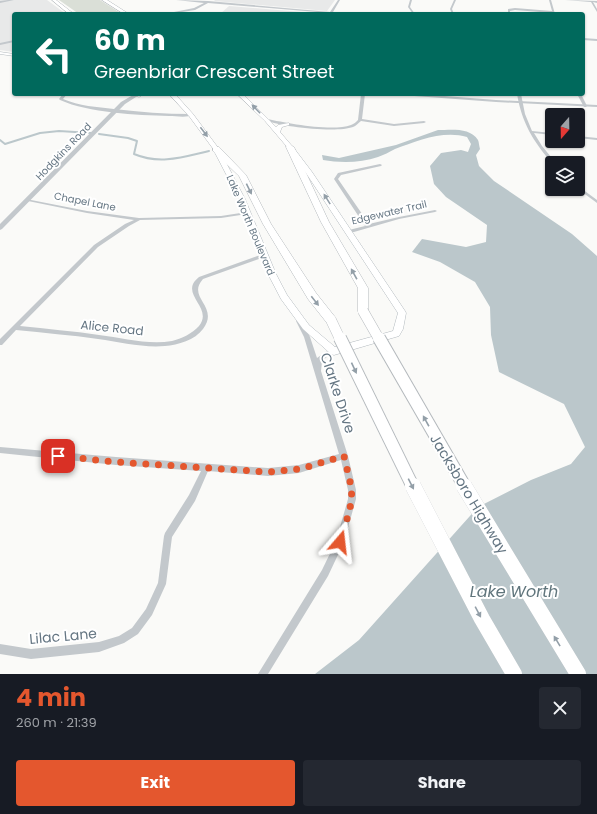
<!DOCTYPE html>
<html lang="en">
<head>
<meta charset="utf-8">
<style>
	body { margin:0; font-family:Poppins,sans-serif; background:#242831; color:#f1f3f6; height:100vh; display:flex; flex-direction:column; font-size:15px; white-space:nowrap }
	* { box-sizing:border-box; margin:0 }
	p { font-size:13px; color:#9ea1a6 }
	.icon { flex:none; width:22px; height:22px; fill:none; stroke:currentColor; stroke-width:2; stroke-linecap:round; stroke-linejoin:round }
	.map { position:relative; height:674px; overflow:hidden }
	.sheet { display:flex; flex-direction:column; background:#171b24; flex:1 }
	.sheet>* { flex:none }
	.banner { position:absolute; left:12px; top:12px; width:573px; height:84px; border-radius:4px; box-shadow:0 1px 3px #0004; background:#00695c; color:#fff; overflow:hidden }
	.needle { width:26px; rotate:200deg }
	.controls { position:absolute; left:545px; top:108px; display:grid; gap:8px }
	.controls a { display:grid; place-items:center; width:40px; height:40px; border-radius:4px; background:#171b24; box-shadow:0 1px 3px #0004; font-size:20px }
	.pin { position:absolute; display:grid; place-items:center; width:34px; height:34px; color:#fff; margin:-17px; border-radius:8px; box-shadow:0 2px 6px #0006 }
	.me { position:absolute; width:44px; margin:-22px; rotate:17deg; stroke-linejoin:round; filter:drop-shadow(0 0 3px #0008) }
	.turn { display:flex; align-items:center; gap:14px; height:84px; padding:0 16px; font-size:18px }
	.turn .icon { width:52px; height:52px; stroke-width:2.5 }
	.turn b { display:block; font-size:28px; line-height:34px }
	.round { display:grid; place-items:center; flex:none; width:42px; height:42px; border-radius:4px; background:#242831 }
	.overview { display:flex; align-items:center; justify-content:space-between; height:68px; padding:0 16px }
	h1 { font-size:24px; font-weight:700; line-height:30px; color:#e4572e }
	.cta { display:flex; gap:8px; margin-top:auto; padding:8px 16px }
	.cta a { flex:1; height:46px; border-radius:4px; background:#e4572e; color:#fff; font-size:16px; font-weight:700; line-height:46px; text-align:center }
	.cta a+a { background:#242831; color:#f1f3f6 }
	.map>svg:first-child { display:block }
	.built { fill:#e8e9e9 }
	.green { fill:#dadfd7 }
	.water { fill:#bbc7cb }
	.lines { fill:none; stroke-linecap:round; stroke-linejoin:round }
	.stream { stroke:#bbc7cb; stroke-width:2 }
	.secondary-casing { stroke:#b3babf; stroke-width:1 }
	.trunk-casing { stroke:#b4b9bd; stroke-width:1 }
	.motorway-casing { stroke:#b4b9bd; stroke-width:1 }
	.minor { fill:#c3c8cc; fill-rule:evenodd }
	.tertiary { fill:#c3c8cc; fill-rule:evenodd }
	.secondary { fill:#fff; fill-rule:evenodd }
	.trunk { fill:#fff; fill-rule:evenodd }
	.motorway { fill:#fff; fill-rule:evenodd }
	.motorway-bridge-far2-casing { stroke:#b4b9bd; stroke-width:11; stroke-linecap:butt }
	.motorway-bridge-far1-casing { stroke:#b4b9bd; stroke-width:14; stroke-linecap:butt }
	.motorway-bridge-casing { stroke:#b4b9bd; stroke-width:16; stroke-linecap:butt }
	.motorway-bridge-far2 { stroke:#fff; stroke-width:10 }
	.motorway-bridge-far1 { stroke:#fff; stroke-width:12 }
	.motorway-bridge { stroke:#fff; stroke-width:16 }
	.oneway { fill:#939fa8 }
	.route { stroke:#e4572e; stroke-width:7; stroke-dasharray:0 12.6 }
	.labels { text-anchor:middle; stroke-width:4; stroke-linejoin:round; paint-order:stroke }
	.far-street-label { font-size:10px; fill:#657683; stroke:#fff }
	.street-label { font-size:12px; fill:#657683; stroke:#fff }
	.near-street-label { font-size:14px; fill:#657683; stroke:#fff }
	.near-water-label { font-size:16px; font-style:italic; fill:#60757c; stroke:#fff }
</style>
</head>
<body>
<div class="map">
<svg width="597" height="674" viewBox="0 0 597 674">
	<rect width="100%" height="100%" fill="#fafaf8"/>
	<g class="built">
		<polygon points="0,0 47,0 66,14 14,14 14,52 0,50"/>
		<polygon points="215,0 335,0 327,11 214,1"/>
		<polygon points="229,6 325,14 220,14"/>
	</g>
	<polygon class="green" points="59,0 100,0 122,14 79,14"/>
	<path class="water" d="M438 130C451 130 470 127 478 140 479 142 479 146 480 149L476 155 479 166 494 181 572 234 597 256V674H315L359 640 478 507 531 480 571 464 585 447 564 404 499 372 491 335 490 307 475 282 440 262 412 252 422 239 466 247 486 242 487 225 446 197 434 184 430 166 441 153 461 150 468 152 471 144 467 137C443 130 417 141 395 149 389 152 384 155 378 157 361 163 340 163 323 160L322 155 339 158 396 145Z"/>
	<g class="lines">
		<g class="stream">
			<path d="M99 134 128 138 137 141 134 154C160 165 183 157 209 151"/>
			<polyline points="0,140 5,144 40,133 59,131 91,133"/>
		</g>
		<defs>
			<g id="secondary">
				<polygon points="0,52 14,54 14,56 0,54"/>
				<polygon points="291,146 293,147 312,172 405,311 406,313 403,329 399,336 334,355 331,354 303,329 281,299 268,274 239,199 213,149 214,148 219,149 245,199 276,274 287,295 309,325 335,347 393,331 398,313 306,173 288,148"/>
			</g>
			<g id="trunk">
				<polygon points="52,0 56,0 74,14 69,14"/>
				<polygon points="102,0 107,0 129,14 124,14"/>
				<polygon points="137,94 144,94 139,97 137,96"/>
				<polygon points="169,94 175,94 193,114 219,149 218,150 214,150 189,116"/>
				<polygon points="237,94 243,94 276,127 278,125 289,123 289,125 282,127 280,132 292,146 292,148 288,148 265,121"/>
			</g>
			<g id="motorway">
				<polygon points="287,145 290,145 294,147 329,222 368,288 368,311 367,314 359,314 358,311 358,288 321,222 286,147"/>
				<polygon points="213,147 219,147 246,175 271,224 316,293 335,317 336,320 335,323 327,323 308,299 263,224 239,176 213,151"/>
			</g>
		</defs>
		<use href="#secondary" class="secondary-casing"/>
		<use href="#trunk" class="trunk-casing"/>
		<use href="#motorway" class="motorway-casing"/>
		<g class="minor">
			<polygon points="8,0 14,0 0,3 0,1"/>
			<polygon points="176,0 208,1 330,12 338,0 340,0 333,12 350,14 329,14 329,13 208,3 195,10 169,14 164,14 194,8 204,3"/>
			<polygon points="410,0 412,0 410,7 415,14 413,14 408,7"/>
			<polygon points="454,0 456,0 452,9 454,14 452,14 450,9"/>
			<polygon points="549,0 551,0 555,14 553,14 552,13 515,10 510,11 510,14 508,14 508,9 515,8 552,11"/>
			<polygon points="565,0 597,1 597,3 593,2 597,9 597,12 591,2"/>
			<polygon points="583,38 597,39 597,41 583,40"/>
			<polygon points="14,40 14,42 0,45 0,43"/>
			<path d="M63 94H67L63 99C79 106 97 107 114 109 140 112 165 114 191 114L193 115C186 118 176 116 169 116 136 115 89 113 60 100L59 99Z"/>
			<path d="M361 94H365L362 119 394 124 424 121 426 122 424 123 394 126 361 121C358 123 356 126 353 127 337 133 280 127 265 120L267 119C287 123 332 132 351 125 354 124 356 122 358 120Z"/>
			<path d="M517 94H521L525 114 532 131 552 133V135L534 133 542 146 556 163H552C533 141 522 123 517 94Z"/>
			<polygon points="577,94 581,94 587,106 586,107 584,107"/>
			<polygon points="578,136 597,138 597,140 578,138"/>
			<polygon points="380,164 382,165 381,166 341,175 338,179 369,224 399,217 435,210 437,211 435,212 399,219 347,234 345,233 345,231 365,226 334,179 338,173"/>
			<polygon points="578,186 597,200 597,203 578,189"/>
			<path d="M26 199 87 211 139 218 221 216 247 212 249 213 247 214 221 218 140 220 129 226 98 247 20 326C47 329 73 331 99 335 123 338 148 345 172 341 181 339 193 333 199 326 212 310 187 298 193 284 194 281 197 279 199 277L263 254H267L268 255 267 256 203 279C186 298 220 306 203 329 195 340 178 345 165 346 143 348 120 342 98 339 71 335 44 333 16 330L2 345H0V339L94 245 125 224 134 220 87 213 28 201 26 200Z"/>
			<path d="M297 319H301L310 337 317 358C322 354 329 348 336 349L337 351 336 353 328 356 322 361 321 371 348 456 356 490V499L344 542 328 576 268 674H258L322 570 336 541 348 499V490L341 460 299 473 268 476 208 471 195 501 172 537 166 584 152 615 138 634 124 643 99 652 31 659 0 654V644L31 649 99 642 119 636 132 628 146 609 158 583 164 536 165 533 189 495 201 471 116 465 0 453V447L116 457 268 468 299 465 339 454 304 337 296 321Z"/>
		</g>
		<g class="tertiary">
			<polygon points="138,94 146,94 136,97 125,104 2,229 0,230 0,224 121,102 133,95"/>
			<polygon points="399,94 419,94 496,100 597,105 597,107 496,102 401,95"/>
		</g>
		<use href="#secondary" class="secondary"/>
		<use href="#trunk" class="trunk"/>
		<use href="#motorway" class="motorway"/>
		<defs>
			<g id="motorway-bridge-far2">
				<polyline points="363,311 379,339"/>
				<polyline points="331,320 340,339"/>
			</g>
			<g id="motorway-bridge-far1">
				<polyline points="340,338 413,487"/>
				<polyline points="379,338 465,487"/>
			</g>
			<g id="motorway-bridge">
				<polyline points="413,486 482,619 514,674"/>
				<polyline points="464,486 578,674"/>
			</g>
		</defs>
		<use href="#motorway-bridge-far2" class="motorway-bridge-far2-casing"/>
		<use href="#motorway-bridge-far1" class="motorway-bridge-far1-casing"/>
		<use href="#motorway-bridge" class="motorway-bridge-casing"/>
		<use href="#motorway-bridge-far2" class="motorway-bridge-far2"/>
		<use href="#motorway-bridge-far1" class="motorway-bridge-far1"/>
		<use href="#motorway-bridge" class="motorway-bridge"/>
	</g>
	<defs><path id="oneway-solid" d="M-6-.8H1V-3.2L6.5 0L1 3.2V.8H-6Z"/></defs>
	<g class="oneway">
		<use href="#oneway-solid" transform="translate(256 109) rotate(-134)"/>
		<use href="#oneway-solid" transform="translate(204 132) rotate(53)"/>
		<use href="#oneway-solid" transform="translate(249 189) rotate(64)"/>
		<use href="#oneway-solid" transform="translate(327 199) rotate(-122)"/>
		<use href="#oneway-solid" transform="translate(354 274) rotate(-119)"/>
		<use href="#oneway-solid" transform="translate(315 301) rotate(52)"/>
		<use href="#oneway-solid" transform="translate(354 368) rotate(65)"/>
		<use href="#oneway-solid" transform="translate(426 421) rotate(-119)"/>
		<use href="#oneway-solid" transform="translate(411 484) rotate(63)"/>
		<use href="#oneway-solid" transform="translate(478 612) rotate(62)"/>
		<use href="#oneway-solid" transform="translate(557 641) rotate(-121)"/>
	</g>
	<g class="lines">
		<polyline class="route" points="58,456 116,462 268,472 300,469 344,456 352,490 350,509 340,542"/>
	</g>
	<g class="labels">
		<g class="far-street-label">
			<text transform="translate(63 151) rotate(-46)" y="4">Hodgkins Road</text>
			<text transform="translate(85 201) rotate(11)" y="4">Chapel Lane</text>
			<text transform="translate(389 212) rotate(-13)" y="4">Edgewater Trail</text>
			<text transform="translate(251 225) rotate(67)" y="4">Lake Worth Boulevard</text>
		</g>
		<g class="street-label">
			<text transform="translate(112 328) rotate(6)" y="4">Alice Road</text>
		</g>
		<g class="near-street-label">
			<text transform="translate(338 393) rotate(72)" y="5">Clarke Drive</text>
			<text transform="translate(469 494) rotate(59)" y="5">Jacksboro Highway</text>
			<text transform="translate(63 636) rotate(-5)" y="5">Lilac Lane</text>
		</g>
		<g class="near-water-label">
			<text x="514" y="597">Lake Worth</text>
		</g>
	</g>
</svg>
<div class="controls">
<a><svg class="needle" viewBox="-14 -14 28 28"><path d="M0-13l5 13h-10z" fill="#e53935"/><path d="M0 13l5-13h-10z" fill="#9ea1a6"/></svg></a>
<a><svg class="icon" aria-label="layers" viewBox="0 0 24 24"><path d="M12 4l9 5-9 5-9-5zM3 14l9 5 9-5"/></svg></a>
</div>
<div class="pin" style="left:58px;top:456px;background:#d93025"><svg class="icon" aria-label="arrive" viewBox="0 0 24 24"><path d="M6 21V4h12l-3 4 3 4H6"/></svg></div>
<svg class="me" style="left:340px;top:542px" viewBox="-20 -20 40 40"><path d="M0-17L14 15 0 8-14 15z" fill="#e4572e" stroke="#fff" stroke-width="4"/></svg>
<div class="banner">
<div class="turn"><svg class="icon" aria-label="left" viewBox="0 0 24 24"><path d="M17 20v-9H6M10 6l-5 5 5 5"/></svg><div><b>60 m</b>Greenbriar Crescent Street</div></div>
</div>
</div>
<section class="sheet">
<div class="overview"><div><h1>4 min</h1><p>260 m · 21:39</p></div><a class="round"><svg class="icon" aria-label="close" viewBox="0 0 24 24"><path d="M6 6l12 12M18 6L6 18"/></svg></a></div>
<div class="cta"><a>Exit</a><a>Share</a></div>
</section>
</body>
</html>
